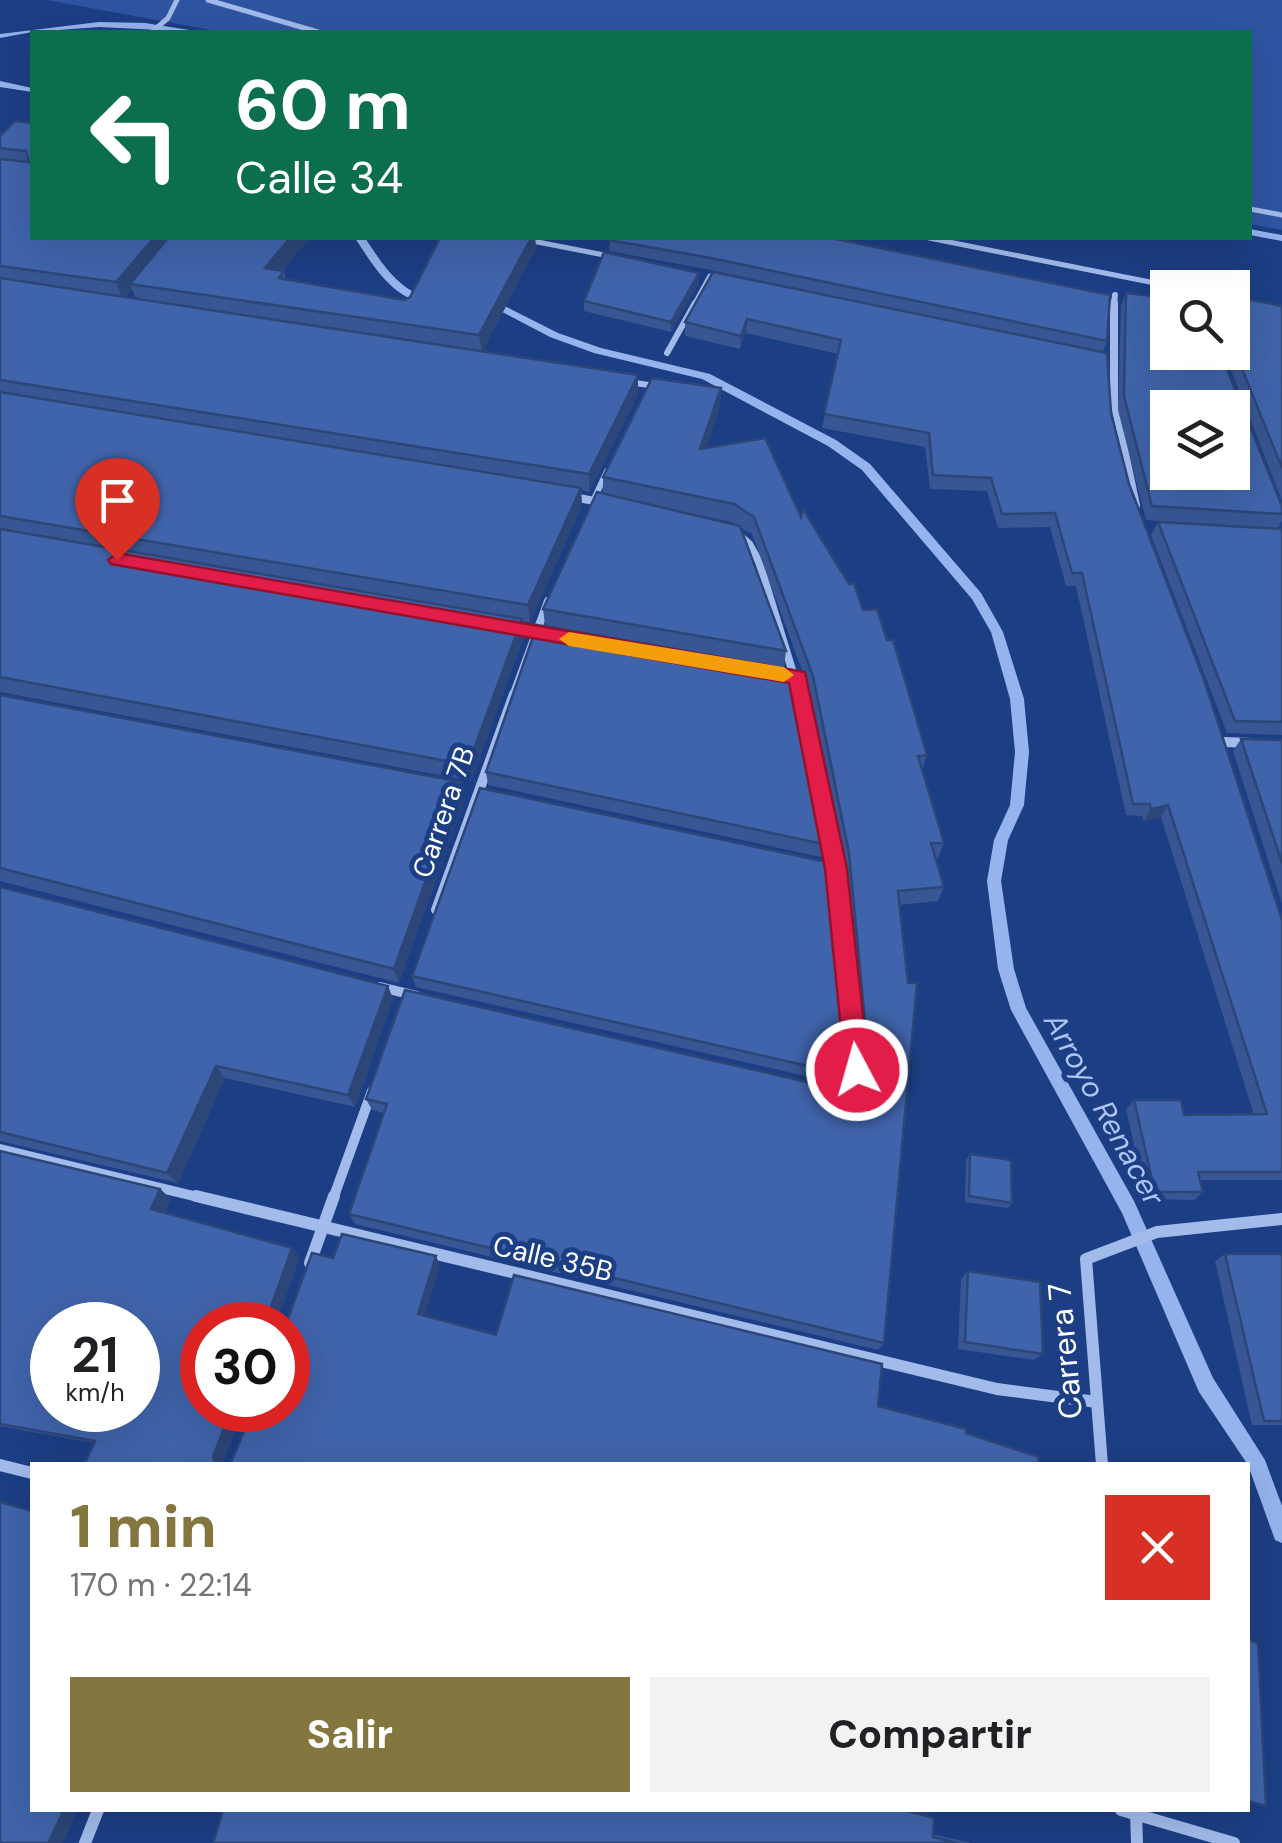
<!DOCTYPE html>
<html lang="es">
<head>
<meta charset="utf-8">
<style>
	body { margin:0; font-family:"DM Sans",sans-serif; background:#f2f2f2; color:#202124; height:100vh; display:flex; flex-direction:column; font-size:38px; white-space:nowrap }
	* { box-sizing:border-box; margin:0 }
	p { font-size:32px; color:#757577 }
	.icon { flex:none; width:55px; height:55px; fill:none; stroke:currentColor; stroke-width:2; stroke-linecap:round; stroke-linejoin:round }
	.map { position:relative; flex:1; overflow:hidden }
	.sheet { position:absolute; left:30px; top:1462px; width:1220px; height:350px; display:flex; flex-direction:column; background:#fff; border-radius:0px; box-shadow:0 10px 40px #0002 }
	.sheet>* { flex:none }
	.top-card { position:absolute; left:30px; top:30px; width:1222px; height:210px; border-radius:0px; box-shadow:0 10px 40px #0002; background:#0b6e4f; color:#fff; overflow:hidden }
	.buttons { position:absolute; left:1150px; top:270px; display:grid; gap:20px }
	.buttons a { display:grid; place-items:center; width:100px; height:100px; border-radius:0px; background:#fff; box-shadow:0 10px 40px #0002; font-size:50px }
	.speed { position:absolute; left:30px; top:1302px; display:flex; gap:20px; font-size:50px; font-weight:700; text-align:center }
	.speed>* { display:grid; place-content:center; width:130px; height:130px; border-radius:50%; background:#fff; box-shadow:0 10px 40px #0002; line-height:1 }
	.speed small { font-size:25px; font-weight:400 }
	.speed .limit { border:15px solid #d22; background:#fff; color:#111 }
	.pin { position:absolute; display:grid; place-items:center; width:85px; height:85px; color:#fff; margin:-102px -42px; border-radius:50% 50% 50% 0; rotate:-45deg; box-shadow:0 0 10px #0007 }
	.pin .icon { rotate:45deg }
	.me { position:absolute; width:110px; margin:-55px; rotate:354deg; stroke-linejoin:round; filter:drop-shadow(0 0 8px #0008) }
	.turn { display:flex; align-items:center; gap:35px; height:210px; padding:0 40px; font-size:45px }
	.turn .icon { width:130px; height:130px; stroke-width:2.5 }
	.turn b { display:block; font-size:70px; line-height:85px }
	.round { display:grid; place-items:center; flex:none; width:105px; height:105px; border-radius:0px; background:#f2f2f2 }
	.summary { display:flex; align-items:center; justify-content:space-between; height:170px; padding:0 40px }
	h1 { font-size:60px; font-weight:800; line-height:75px; color:#83773f }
	.button { display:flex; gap:20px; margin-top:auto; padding:20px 40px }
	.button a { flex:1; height:115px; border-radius:0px; background:#83773f; color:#fff; font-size:40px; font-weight:800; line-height:115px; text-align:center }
	.button a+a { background:#f2f2f2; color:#202124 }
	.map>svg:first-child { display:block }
	.green { fill:#2f55a2 }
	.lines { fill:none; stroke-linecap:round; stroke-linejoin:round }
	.stream { fill:#95b4ed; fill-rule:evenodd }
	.lane-far1 { stroke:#a2bbeb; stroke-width:5 }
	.lane { stroke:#a2bbeb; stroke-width:6 }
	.street-far3 { stroke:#a2bbeb; stroke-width:6 }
	.street-far2 { stroke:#a2bbeb; stroke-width:8 }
	.street-far1 { stroke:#a2bbeb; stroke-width:10 }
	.street { stroke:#a2bbeb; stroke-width:12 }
	.wall { fill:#375693; fill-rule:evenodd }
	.shaded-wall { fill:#2d4678 }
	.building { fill:#4064ab; stroke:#2d4678; stroke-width:2.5; fill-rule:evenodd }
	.route { fill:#e11d48; stroke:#92132f; stroke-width:2.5 }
	.slow { fill:#f59e0b }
	.labels { text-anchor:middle; stroke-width:10; stroke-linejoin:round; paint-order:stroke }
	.street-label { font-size:28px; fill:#fff; stroke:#1c3e84 }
	.water-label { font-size:30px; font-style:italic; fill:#aec5f2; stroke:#1c3e84 }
	.near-street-label { font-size:32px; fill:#fff; stroke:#1c3e84 }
</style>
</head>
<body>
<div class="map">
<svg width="1282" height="1843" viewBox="0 0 1282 1843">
	<rect width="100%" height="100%" fill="#1c3e84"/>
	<polygon class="green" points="47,0 1282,0 1282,230 1250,224 1250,32 222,32"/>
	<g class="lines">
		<g class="stream">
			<polygon points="99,22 145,23 202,32 99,27 32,32 0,38 0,34"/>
			<polygon points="0,81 32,88 32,92 0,87"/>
			<polygon points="1250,229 1282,235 1282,241 1250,235"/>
			<path d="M355 238H365C383 265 399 291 433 300V304C395 303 374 267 355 238Z"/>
			<polygon points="487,297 558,333 601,348 710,374 836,440 870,464 981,593 1003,632 1024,699 1029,752 1024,805 1008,840 1001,881 1014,969 1026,1008 1134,1201 1213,1378 1265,1460 1282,1506 1282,1543 1275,1540 1248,1465 1199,1392 1122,1213 1011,1010 998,969 987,881 994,840 1010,805 1015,752 1010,699 991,632 972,599 862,470 828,446 702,379 594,353 550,337 483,302 482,300"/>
		</g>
		<g class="lane-far1">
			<polyline points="208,0 318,32"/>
			<polyline points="152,32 168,18 177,0"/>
			<polyline points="1250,209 1282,215"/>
			<polyline points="517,238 609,256"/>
			<polyline points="929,238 1180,288"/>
			<polyline points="694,305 710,276"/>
		</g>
		<g class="lane">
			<polyline points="667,353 695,303"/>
			<polyline points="628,382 649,385"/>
			<polyline points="594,499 607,471"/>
		</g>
		<polyline class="street-far3" points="1114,305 1115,295"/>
		<g class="street-far2">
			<polyline points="1114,303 1114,401 1136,505"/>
			<polyline points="568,496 605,503"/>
			<polyline points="734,531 749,544 759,562 800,696"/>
			<polyline points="513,696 548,601"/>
		</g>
		<g class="street-far1">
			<polyline points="799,694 828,834 857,1071 839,1088"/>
			<polyline points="1223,742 1252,743"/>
			<polyline points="436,910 514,694"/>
			<polyline points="380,987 417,996"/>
			<polyline points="0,1149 206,1199"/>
			<polyline points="333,1199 372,1091"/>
		</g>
		<g class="street">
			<polyline points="196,1196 997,1389 1097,1402"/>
			<polyline points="310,1263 334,1196"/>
			<polyline points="0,1465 32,1473"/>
			<polyline points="1102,1465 1086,1259 1157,1232 1282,1219"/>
			<polyline points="1121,1810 1234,1843"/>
			<polyline points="1136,1811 1137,1843"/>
			<polyline points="85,1843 98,1810"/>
		</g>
	</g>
	<g class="wall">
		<path d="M32 123V238L284 271 286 279 404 300 410 297 440 238H535L536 248 482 352 638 394 589 492 581 490 582 506 530 622 522 621 524 636 471 781 0 692V136ZM132 289 136 299 125 297Z"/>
		<polygon points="610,238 1107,341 1103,352 1111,413 1129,484 1282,920 1282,1180 1200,1180 1203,1192 1194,1200 1146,1199 1126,1109 1134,1100 1184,1115 1254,1115 1161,817 1144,821 1142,816 1126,815 1076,586 1066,586 1050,527 998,528 987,491 930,489 925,447 822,428 838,354 746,333 740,349 685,336 685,322 713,272 959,323 711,270 609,251"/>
		<polygon points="699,283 671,332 584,311 584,301"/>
		<polygon points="1126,293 1282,514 1282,521 1278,528 1146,520 1118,410 1121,306"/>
		<polygon points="1232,296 1282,306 1282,501 1224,352 1232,352"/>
		<path d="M721 388 720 406 706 448 801 517 863 610 887 640 927 755 922 769 944 843 938 858H935L944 887 938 901 899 905 884 1343 878 1350 355 1224 349 1214 384 1113 372 1110 366 1099 852 1084 864 1069 845 868 810 692 752 534 741 528 786 651 784 667 545 625 543 609 603 493V477ZM648 504 732 522 737 525Z"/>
		<polygon points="1158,522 1282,529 1282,735 1227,733 1151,535"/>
		<polygon points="0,695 461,782 465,798 399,983 0,881"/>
		<polygon points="1241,739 1282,740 1282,904 1233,751"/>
		<polygon points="486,772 828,845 825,858 488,785"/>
		<polygon points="0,887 388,986 393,999 355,1107 225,1078 178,1183 0,1141"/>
		<polygon points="412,976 848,1068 840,1079 823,1080 416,987"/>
		<polygon points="0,1151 160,1189 171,1199 164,1213 300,1257 276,1323 278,1325 202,1325 224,1461 94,1443 0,1426"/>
		<polygon points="970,1154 1012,1203 1008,1208 965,1202 966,1160"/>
		<polygon points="1225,1254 1282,1254 1282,1425 1252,1425 1215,1261"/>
		<polygon points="968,1271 1043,1354 1034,1360 958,1349 961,1279"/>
		<polygon points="223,1810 915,1810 926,1813 934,1818 933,1834 971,1843 213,1843"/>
	</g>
	<g class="shaded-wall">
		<polygon points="154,238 175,238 130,284 132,289 123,300 116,282"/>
		<polygon points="290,238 310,238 270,286 265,268"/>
		<polygon points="531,238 535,238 536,248 482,353 479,335"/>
		<polygon points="699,273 699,283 671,332 671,322"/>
		<polygon points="747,319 746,333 740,349 741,336"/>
		<polygon points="638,375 638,394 589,492 589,474"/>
		<polygon points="721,388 720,406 700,467 700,449"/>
		<polygon points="581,488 582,506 530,622 528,605"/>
		<polygon points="522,619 524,636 471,781 468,765"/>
		<polygon points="461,782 465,798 399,983 394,969"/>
		<polygon points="1168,805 1161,817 1144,821 1151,809"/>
		<polygon points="388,986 393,999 355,1107 348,1095"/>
		<polygon points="852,1058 848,1068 840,1079 843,1069"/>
		<polygon points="216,1066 225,1078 178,1183 167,1173"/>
		<polygon points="160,1189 171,1199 162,1219 151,1209"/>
		<polygon points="292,1248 300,1257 276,1323 278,1325 274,1325 268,1315"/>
		<polygon points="436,1256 440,1265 423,1322 418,1314"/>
		<polygon points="231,1410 243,1410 224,1461 224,1465 215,1465 213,1457"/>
		<polygon points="64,1810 78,1810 63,1843 48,1843"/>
		<polygon points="904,1810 915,1810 926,1813 934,1818"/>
	</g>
	<g class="building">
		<polygon points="15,121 32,123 32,238 154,238 116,282 0,266 0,159 29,162 26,151 0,148 0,136"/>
		<polygon points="168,238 290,238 265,268 284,271 279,278 404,300 410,297 440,238 531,238 479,335 130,284"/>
		<polygon points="610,238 831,238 1110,295 1107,341 711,258 609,240"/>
		<polygon points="604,252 699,273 671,322 584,301"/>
		<polygon points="713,272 1107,353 1111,413 1129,484 1204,680 1282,920 1282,1172 1198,1172 1203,1192 1155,1192 1134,1100 1181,1100 1184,1115 1267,1114 1168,805 1151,809 1150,804 1133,804 1082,573 1072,573 1055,513 1002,514 991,478 933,475 929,433 824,414 841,340 747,319 741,336 685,322"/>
		<polygon points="0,278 638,375 589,474 0,380"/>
		<path d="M1126 293 1168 298V352H1220L1282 506V514L1152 506 1124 396ZM1168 408H1232V472H1168Z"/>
		<polygon points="1232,296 1282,306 1282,468 1232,344"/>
		<polygon points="652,378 721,388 700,449 765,438 801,517 803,509 849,584 854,583 863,610 877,609 887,640 893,640 927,755 918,756 944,843 931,843 944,887 898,891 908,983 917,983 884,1343 349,1214 387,1104 366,1099 405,990 824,1086 852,1084 869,1063 849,853 813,676 754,517 734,504 603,477"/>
		<polygon points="0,392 581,488 528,605 0,516"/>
		<polygon points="597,492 740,526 786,651 543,609"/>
		<polygon points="1158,522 1282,529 1282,722 1235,721"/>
		<polygon points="0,529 522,619 468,765 0,677"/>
		<polygon points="537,625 792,670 828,845 486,772"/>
		<polygon points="0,695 461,782 394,969 0,868"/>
		<polygon points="1241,739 1282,740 1282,863"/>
		<polygon points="480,788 831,863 852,1058 843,1069 826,1070 412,976"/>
		<polygon points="0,887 388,986 348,1095 216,1066 167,1173 0,1132"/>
		<path d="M0 1151 160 1189 151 1209 292 1248 268 1315 274 1325H202V1410H231L213 1457 215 1465H84L95 1441 0 1424ZM52 1325H138V1410H52Z"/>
		<polygon points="970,1154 1011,1160 1012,1203 969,1196"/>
		<polygon points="342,1234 436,1256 418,1314 496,1335 514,1275 882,1364 878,1406 966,1429 966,1433 1039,1457 1038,1465 230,1465 253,1410 288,1410 288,1325 279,1325 287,1321 312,1253 333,1258"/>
		<polygon points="1225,1254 1282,1254 1282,1421 1264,1421"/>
		<polygon points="968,1271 1040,1282 1043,1354 965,1342"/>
		<polygon points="0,1502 32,1511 32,1810 64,1810 48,1843 0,1843"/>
		<polygon points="1248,1640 1258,1643 1266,1806 1248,1801"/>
		<polygon points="223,1810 904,1810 934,1818 933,1837 957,1843 213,1843"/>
	</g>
	<polygon class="route" points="117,553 805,672 847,869 869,1070 866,1078 849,1078 845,1070 825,869 789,683 111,564 108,560"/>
	<polygon class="slow" points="569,632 784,667 794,675 784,682 569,646 559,639"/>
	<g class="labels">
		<g class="street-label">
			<text transform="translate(443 812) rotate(-71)" y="10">Carrera 7B</text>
			<text transform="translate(553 1258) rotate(13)" y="10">Calle 35B</text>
		</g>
		<g class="water-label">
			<text transform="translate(1104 1109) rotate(61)" y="10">Arroyo Renacer</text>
		</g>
		<g class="near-street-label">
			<text transform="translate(1065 1351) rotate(-95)" y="11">Carrera 7</text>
		</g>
	</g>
</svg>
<div class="buttons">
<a><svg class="icon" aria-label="search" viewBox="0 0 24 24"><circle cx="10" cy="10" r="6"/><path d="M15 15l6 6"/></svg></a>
<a><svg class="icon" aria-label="layers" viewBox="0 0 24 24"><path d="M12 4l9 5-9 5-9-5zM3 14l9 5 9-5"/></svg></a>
</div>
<div class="speed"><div>21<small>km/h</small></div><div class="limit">30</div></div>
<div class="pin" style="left:117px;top:560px;background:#d93025"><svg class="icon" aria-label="arrive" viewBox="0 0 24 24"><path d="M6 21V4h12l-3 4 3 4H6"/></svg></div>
<svg class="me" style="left:857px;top:1070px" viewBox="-20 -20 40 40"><circle r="17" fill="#e11d48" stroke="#fff" stroke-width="3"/><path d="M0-11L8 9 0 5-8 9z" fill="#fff"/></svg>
<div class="top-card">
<div class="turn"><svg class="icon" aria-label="left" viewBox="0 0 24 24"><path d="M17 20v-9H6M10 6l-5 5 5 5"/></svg><div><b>60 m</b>Calle 34</div></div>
</div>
<section class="sheet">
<div class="summary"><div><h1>1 min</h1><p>170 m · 22:14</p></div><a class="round" style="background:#d93025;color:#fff"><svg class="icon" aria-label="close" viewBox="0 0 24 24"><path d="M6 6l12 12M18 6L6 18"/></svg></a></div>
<div class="button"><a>Salir</a><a>Compartir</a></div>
</section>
</div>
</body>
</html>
